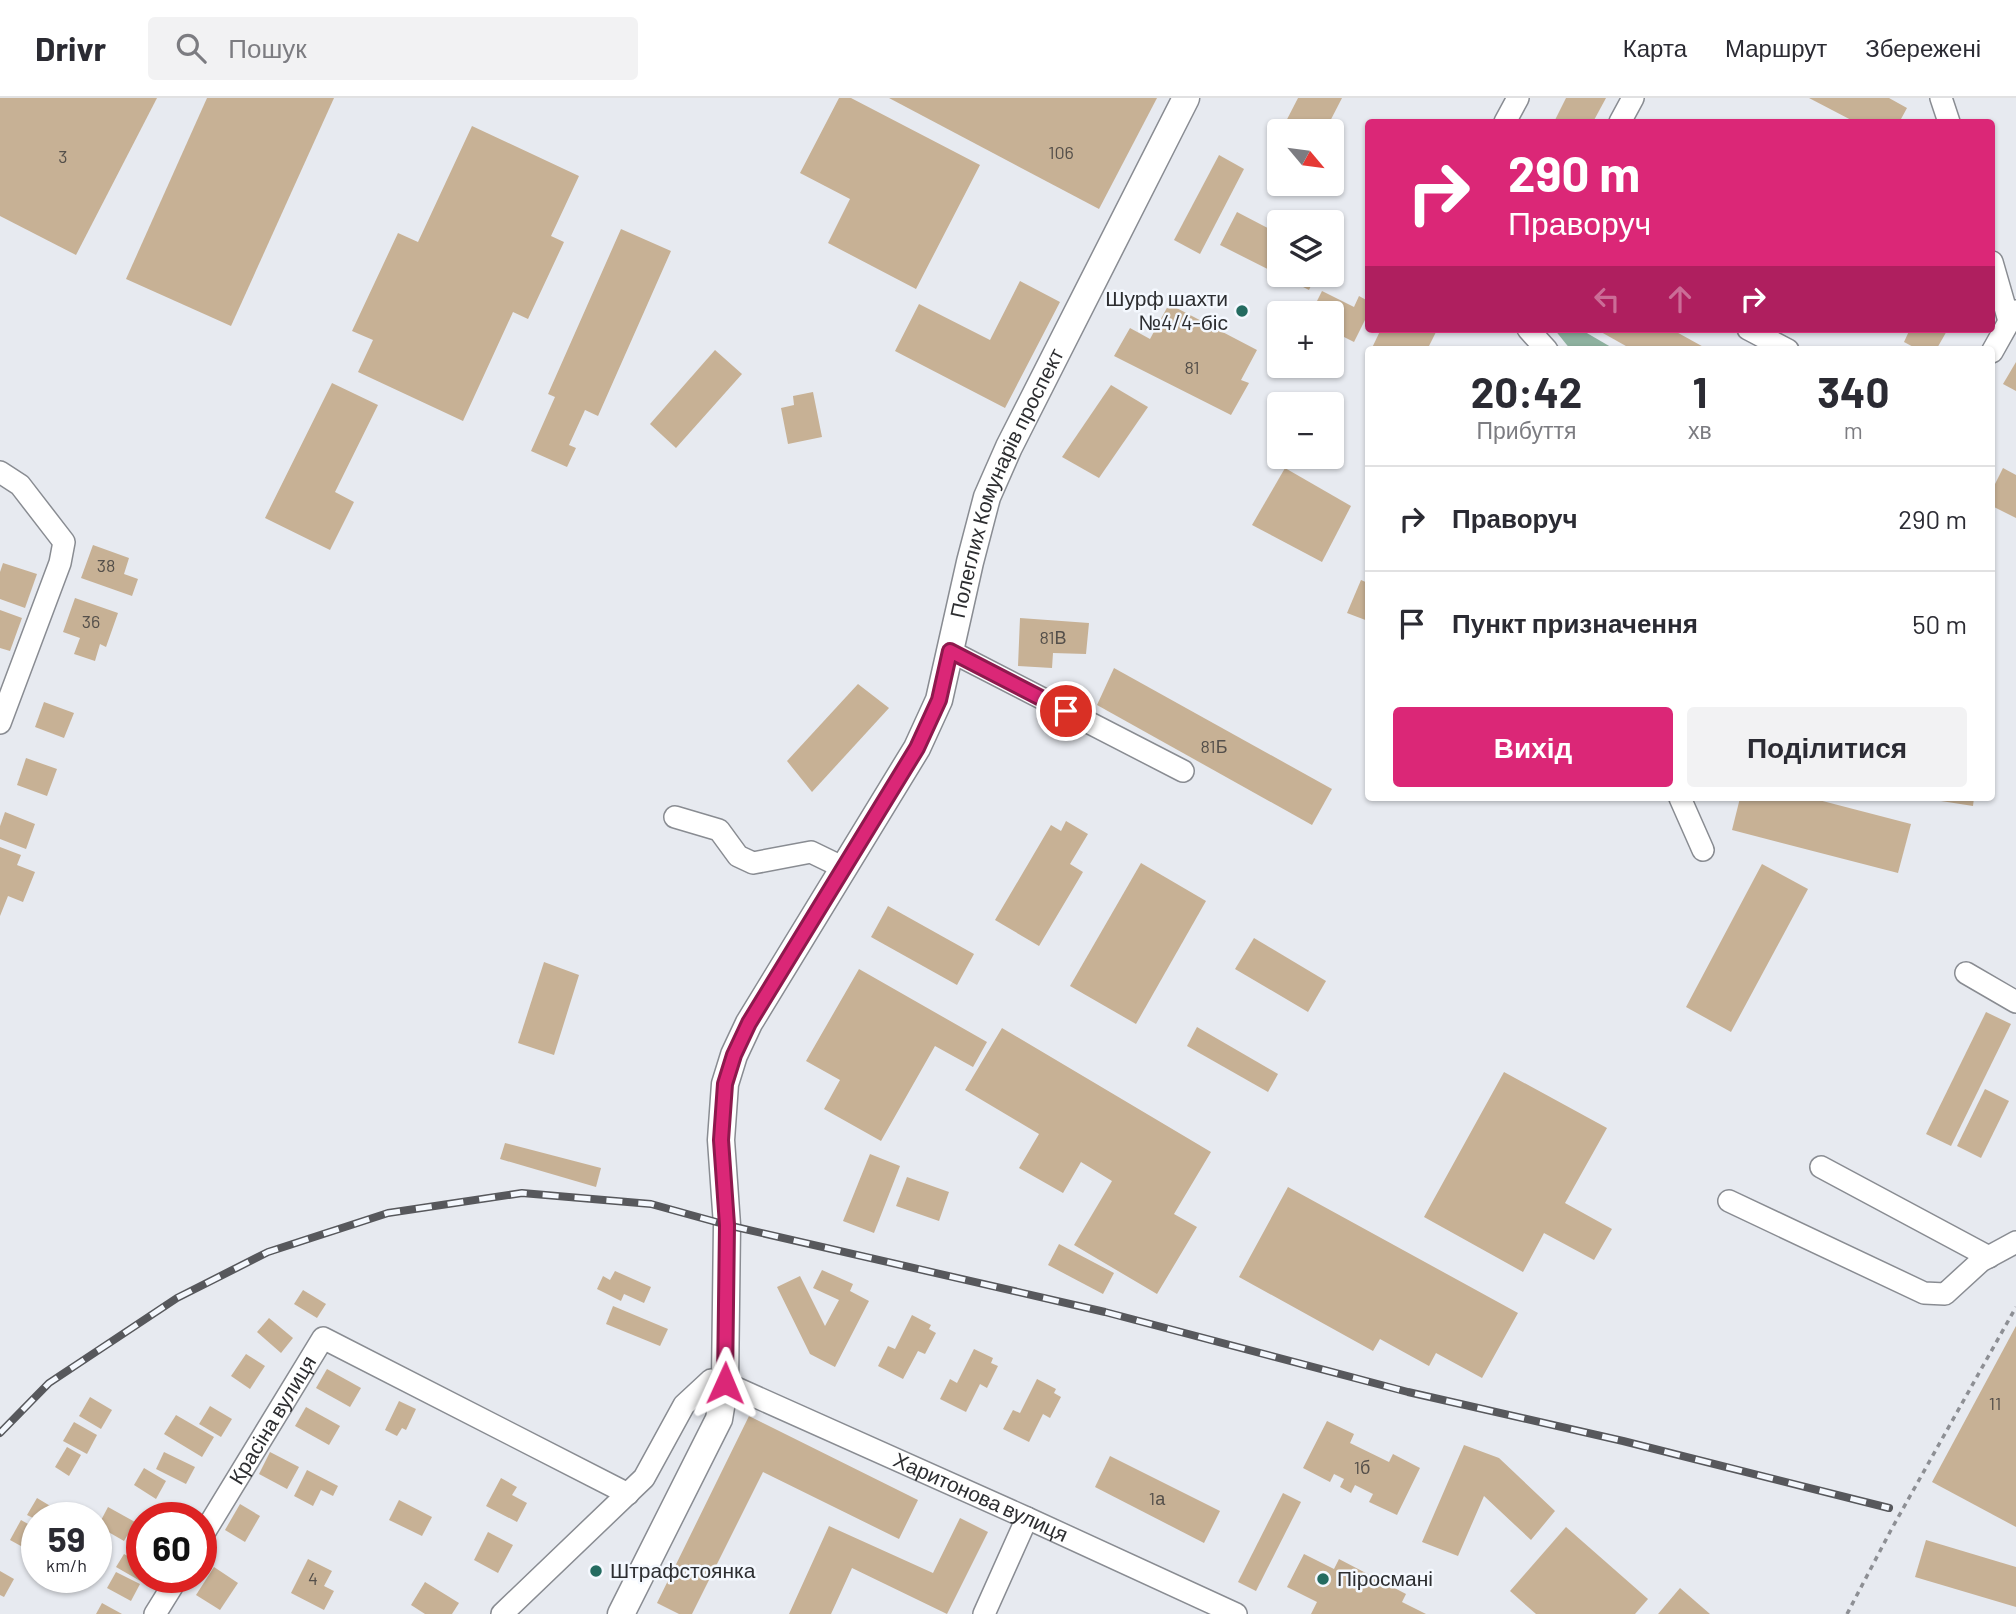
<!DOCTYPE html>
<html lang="uk">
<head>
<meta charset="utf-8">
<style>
	body { margin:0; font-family:Barlow,sans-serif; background:#f2f2f3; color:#2b2b33; height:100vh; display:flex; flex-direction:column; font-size:26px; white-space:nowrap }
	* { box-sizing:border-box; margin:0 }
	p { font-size:23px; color:#7c7c81 }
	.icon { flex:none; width:38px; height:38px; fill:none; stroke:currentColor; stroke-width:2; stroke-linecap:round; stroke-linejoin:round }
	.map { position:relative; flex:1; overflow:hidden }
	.sheet { position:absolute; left:1365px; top:248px; width:630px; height:455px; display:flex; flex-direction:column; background:#fff; border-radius:7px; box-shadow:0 2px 5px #0004 }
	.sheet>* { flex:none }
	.hud { position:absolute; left:1365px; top:21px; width:630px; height:214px; border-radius:7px; box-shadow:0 2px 5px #0004; background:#db2777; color:#fff; overflow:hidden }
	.needle { width:46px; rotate:119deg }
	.controls { position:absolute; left:1267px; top:21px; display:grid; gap:14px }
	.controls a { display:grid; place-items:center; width:77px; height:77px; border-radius:7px; background:#fff; box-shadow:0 2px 5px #0004; font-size:35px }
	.speed { position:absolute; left:21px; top:1404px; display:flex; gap:14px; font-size:35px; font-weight:700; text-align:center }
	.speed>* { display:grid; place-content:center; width:91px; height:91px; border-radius:50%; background:#fff; box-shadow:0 2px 5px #0004; line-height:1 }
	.speed small { font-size:18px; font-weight:400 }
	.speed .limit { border:10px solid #d22; background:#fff; color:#111 }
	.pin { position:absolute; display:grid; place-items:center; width:60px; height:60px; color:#fff; margin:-30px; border:4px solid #fff; border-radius:50%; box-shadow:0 2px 7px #0007 }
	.me { position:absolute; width:77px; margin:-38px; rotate:1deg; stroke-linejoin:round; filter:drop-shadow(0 0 5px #0008) }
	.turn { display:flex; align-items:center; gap:24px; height:147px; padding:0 28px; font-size:32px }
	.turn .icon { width:91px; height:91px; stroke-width:2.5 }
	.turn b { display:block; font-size:49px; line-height:60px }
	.lanes { display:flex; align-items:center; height:66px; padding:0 28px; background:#0003; justify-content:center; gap:35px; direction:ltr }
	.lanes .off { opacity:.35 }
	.eta { display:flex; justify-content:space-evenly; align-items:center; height:119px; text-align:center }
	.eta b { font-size:42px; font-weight:700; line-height:49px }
	.action { display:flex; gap:14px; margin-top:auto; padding:14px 28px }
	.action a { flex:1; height:80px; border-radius:7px; background:#db2777; color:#fff; font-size:28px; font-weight:700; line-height:80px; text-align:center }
	.action a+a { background:#f2f2f3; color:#2b2b33 }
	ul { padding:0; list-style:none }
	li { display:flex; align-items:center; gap:21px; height:105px; padding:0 28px; border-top:2px solid #e1e1e2 }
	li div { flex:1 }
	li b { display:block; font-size:26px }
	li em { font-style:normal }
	header { display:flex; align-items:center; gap:42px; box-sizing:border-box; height:98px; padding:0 35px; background:#fff; border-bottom:2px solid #e1e1e2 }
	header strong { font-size:33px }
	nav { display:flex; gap:38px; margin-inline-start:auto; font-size:24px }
	.search { width:490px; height:63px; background:#f2f2f3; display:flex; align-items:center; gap:18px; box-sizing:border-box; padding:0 24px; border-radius:7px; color:#7c7c81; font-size:26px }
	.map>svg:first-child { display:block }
	.forest { fill:#8eb19f }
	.building { fill:#c7b195 }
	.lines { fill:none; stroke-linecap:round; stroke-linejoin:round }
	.minor-casing { stroke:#898c92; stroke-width:24 }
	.major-casing { stroke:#898c92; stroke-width:29 }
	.path { stroke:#8d8f94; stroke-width:3.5; stroke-dasharray:5 5; stroke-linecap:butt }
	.minor { stroke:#fff; stroke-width:21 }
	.major { stroke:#fff; stroke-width:26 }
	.rail-casing { stroke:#57585c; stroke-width:8 }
	.rail { stroke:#f4f8fe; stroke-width:5; stroke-dasharray:16; stroke-linecap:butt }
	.route-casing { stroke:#8e194d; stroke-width:18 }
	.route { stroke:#db2777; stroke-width:12 }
	.poi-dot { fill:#246b60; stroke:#f4f8fe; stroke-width:2.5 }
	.labels { text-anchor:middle; stroke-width:5; stroke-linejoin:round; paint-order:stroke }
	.number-label { font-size:18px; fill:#544f4a }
	.poi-label { font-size:21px; fill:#2d2e31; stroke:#f4f8fe; text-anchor:start }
	.street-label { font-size:21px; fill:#2d2e31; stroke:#f4f8fe }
</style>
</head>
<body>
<header>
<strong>Drivr</strong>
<div class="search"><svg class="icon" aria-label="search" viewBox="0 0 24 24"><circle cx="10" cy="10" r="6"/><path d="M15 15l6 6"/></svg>Пошук</div>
<nav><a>Карта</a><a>Маршрут</a><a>Збережені</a></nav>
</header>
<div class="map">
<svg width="2016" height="1516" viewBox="0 0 2016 1516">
	<rect width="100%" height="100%" fill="#e7eaf0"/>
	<polygon class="forest" points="1554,231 1580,231 1616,252 1571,252"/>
	<g class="building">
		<polygon points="0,0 157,0 76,157 0,118"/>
		<polygon points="207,0 334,0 231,228 126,181"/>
		<polygon points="839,0 851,0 980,67 916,191 828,145 850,101 800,75"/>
		<polygon points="889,0 1157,0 1099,111"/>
		<polygon points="1298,0 1342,0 1325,33 1281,33"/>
		<polygon points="1566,0 1606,0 1593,24 1554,24"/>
		<polygon points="1809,0 1889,0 1907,10 1901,21 1904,24 1855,24"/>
		<polygon points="472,28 579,78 551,138 564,144 528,221 513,214 463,323 358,274 373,242 352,233 398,135 418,144"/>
		<polygon points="1219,57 1244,71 1200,156 1174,142"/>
		<polygon points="1237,114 1279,136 1279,177 1316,177 1309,192 1220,147"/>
		<polygon points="621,131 671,153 598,318 585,312 569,347 576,350 567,369 531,353 555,299 548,296"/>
		<polygon points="1020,183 1060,204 1005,310 895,253 919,206 990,242"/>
		<polygon points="1322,193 1354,209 1359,198 1368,203 1368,216 1354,244 1332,233 1332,215 1311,215"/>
		<polygon points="1169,206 1257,252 1241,282 1249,285 1231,317 1114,258 1130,230 1150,241"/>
		<polygon points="1381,231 1434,231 1437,232 1427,252 1371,252"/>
		<polygon points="1603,231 1671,231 1709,252 1633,252 1601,234"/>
		<polygon points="1910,231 1948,231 1936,252 1919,252 1904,244"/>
		<polygon points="715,252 742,276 676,350 650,326"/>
		<polygon points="2016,264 2016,293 2003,286"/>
		<polygon points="332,285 378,307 335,394 354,404 330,452 265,420"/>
		<polygon points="1111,287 1148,309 1099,380 1062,359"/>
		<polygon points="813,294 822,339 788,346 781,310 794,307 793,298"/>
		<polygon points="1285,370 1351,408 1322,464 1252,427"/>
		<polygon points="2003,370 2016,377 2016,420 1992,408 1992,392"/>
		<polygon points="93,447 129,460 124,476 138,481 132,498 81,480"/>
		<polygon points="3,465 37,476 25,510 0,501 0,474"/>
		<polygon points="1361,482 1368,485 1368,523 1347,515"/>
		<polygon points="75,500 118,515 106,549 100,546 95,563 74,556 80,540 63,534"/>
		<polygon points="0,512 22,520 10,553 0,550"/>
		<polygon points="1020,520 1089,525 1086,556 1053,555 1052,570 1018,568"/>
		<polygon points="1114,570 1332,691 1312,727 1097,607"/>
		<polygon points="858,586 889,610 812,694 787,663"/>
		<polygon points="44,604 74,615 64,640 35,629"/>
		<polygon points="26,660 57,671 47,698 17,687"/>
		<polygon points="1740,700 1811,700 1911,726 1898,775 1732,732"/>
		<polygon points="1941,700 1974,700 1973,708 1941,703"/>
		<polygon points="5,714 35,726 26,751 0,741 0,728"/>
		<polygon points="1066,723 1088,736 1070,766 1083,774 1039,848 995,822 1051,727 1061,733"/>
		<polygon points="0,749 21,757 17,767 35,774 23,804 8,798 0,818"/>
		<polygon points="1141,765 1206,803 1136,926 1070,888"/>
		<polygon points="1762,766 1808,791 1731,934 1686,909"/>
		<polygon points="888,808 974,856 957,887 871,839"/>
		<polygon points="1254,840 1326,883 1308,914 1235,871"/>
		<polygon points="544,864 579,877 554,957 518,945"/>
		<polygon points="859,871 987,944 973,969 935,948 881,1043 824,1011 840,982 806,963"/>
		<polygon points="1986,914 2011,926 1951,1048 1926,1036"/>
		<polygon points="1197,929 1278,976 1268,994 1187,948"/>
		<polygon points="1002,930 1211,1054 1174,1116 1197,1129 1157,1196 1074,1147 1112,1083 1081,1064 1063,1095 1019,1070 1039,1036 965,992"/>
		<polygon points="1504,974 1607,1030 1565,1105 1612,1131 1594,1162 1544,1135 1523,1174 1424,1119"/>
		<polygon points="1985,991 2009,1003 1981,1060 1957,1048"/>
		<polygon points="505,1045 601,1070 596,1089 500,1061"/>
		<polygon points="870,1056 900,1068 874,1135 843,1123"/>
		<polygon points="907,1079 949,1094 939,1123 896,1108"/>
		<polygon points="1288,1089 1518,1215 1482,1280 1436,1255 1429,1268 1380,1241 1373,1253 1239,1179"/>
		<polygon points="1059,1146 1114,1175 1103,1196 1048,1167"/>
		<polygon points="822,1172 853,1186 850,1193 869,1203 835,1269 810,1256 777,1189 800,1178 825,1228 839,1202 813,1190"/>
		<polygon points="615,1173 651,1189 644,1205 624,1196 621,1203 597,1191 603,1178 610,1182"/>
		<polygon points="303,1192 326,1206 317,1220 294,1206"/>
		<polygon points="613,1208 668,1231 660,1248 606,1226"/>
		<polygon points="912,1217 931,1227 929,1231 936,1235 925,1256 918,1253 903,1281 878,1268 888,1248 895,1251"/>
		<polygon points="269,1220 293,1240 281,1255 257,1234"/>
		<polygon points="2016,1228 2016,1429 1932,1384"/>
		<polygon points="974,1251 993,1260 991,1265 998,1268 987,1290 980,1286 966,1314 940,1301 950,1281 957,1285"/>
		<polygon points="246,1256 265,1268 250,1291 231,1278"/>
		<polygon points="327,1271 361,1290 350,1309 316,1290"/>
		<polygon points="1037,1281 1056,1291 1054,1295 1061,1299 1050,1320 1043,1316 1029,1344 1003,1331 1013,1312 1020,1315"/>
		<polygon points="90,1299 112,1312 101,1331 79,1318"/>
		<polygon points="399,1303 416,1311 406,1332 402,1330 397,1338 385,1332"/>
		<polygon points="210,1308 232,1321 221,1339 199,1326"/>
		<polygon points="306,1309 340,1328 329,1347 295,1328"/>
		<polygon points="176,1317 214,1339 202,1359 164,1336"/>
		<polygon points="749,1318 918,1402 899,1441 763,1374 692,1516 679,1516 657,1505"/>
		<polygon points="1327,1323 1354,1336 1350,1345 1389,1364 1393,1356 1420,1370 1397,1417 1369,1404 1373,1396 1355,1387 1351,1395 1340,1389 1344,1381 1334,1376 1330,1384 1303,1370"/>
		<polygon points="74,1324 97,1337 87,1356 63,1343"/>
		<polygon points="1464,1347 1499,1360 1555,1413 1531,1442 1484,1398 1458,1458 1422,1444"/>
		<polygon points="67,1349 81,1357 69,1378 55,1369"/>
		<polygon points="164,1354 195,1369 186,1386 156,1371"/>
		<polygon points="270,1354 299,1369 287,1391 259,1376"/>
		<polygon points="1110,1358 1220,1413 1204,1445 1095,1389"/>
		<polygon points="144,1370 166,1383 156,1401 134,1387"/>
		<polygon points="307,1372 338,1388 333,1398 321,1392 313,1408 294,1398"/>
		<polygon points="501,1380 517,1389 512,1397 527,1405 517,1424 486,1408"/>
		<polygon points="1283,1395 1301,1404 1256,1493 1238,1484"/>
		<polygon points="37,1400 57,1412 53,1419 37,1419 37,1422 27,1417"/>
		<polygon points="399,1402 432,1419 422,1438 389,1422"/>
		<polygon points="240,1406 260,1418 245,1444 225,1432"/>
		<polygon points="108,1409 135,1424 124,1443 98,1428"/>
		<polygon points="960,1420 988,1434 947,1516 852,1470 831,1516 789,1516 829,1428 933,1475"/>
		<polygon points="21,1422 37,1431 37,1441 30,1453 10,1442"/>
		<polygon points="1566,1429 1648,1501 1635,1516 1536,1516 1510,1493"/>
		<polygon points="488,1434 513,1447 498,1475 474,1462"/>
		<polygon points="1926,1442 2016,1469 2016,1509 1915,1479"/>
		<polygon points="124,1456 142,1466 142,1479 145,1479 142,1484 116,1469"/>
		<polygon points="1304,1456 1334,1471 1339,1461 1406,1496 1402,1504 1426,1516 1311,1516 1317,1504 1287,1489"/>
		<polygon points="308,1461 332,1473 324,1488 334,1493 324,1512 291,1495"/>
		<polygon points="214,1469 238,1485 220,1512 196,1497"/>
		<polygon points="0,1473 14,1481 4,1499 0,1497"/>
		<polygon points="116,1474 140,1486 131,1503 107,1490"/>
		<polygon points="425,1484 459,1505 452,1516 425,1516 411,1507"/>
		<polygon points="1680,1490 1710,1516 1658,1516"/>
		<polygon points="102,1505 122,1516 96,1516"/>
	</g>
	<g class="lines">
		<defs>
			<g id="minor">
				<polyline points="1941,0 1949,24"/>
				<polyline points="1505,24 1518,0"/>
				<polyline points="1620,24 1633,0"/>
				<polyline points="1992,164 2009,223"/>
				<polyline points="1528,231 1547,252"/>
				<polyline points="1748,231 1788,252"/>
				<polyline points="1992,254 2015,213"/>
				<polyline points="0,374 20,387 64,444 60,465 0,625"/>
				<polyline points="950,553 1183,673"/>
				<polyline points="1680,700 1703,752"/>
				<polyline points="675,719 719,732 738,758 753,765 811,754 844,770"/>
				<polyline points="1966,875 2016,904"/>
				<polyline points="1821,1069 1989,1159"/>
				<polyline points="1729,1103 1924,1195 1945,1196 1981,1163 2016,1144"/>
				<path id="s1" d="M201 1440 323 1240 628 1396"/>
				<polyline points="155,1516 178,1479"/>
				<path id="s2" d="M502 1516 644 1380 684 1307 711 1282 725 1285 1027 1420 1236 1516"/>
				<polyline points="984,1516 1027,1420"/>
			</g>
			<g id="major">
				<path id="s3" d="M621 1516 719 1321 725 1285 727 1127 721 1042 725 986 734 957 749 925 917 650 939 602 970 464 987 399 1009 349 1186 0"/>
			</g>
		</defs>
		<use href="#minor" class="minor-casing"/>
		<use href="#major" class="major-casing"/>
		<polyline class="path" points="1847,1516 1891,1432 2016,1209"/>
		<use href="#minor" class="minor"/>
		<use href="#major" class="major"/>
		<defs>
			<polyline id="rail" points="0,1335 49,1285 177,1200 268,1154 388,1115 522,1095 651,1106 727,1127 1105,1214 1408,1294 1623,1343 1889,1410"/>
		</defs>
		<use href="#rail" class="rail-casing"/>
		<use href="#rail" class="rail"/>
	</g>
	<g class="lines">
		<defs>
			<polyline id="route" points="725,1285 727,1127 721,1042 725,986 734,957 749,925 917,650 939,602 950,553 1066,613"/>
		</defs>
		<use href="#route" class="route-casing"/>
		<use href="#route" class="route"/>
	</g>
	<g class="poi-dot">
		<circle cx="1242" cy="213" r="7"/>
		<circle cx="596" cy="1473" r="7"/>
		<circle cx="1323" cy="1481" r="7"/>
	</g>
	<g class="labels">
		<g class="number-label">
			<text x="1061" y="61">106</text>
			<text x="63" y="65">3</text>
			<text x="1192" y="276">81</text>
			<text x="106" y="474">38</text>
			<text x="91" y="530">36</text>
			<text x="1053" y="546">81В</text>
			<text x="1214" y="655">81Б</text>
			<text x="1995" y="1312">11</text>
			<text x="1362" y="1376">1б</text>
			<text x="1157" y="1407">1а</text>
			<text x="313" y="1487">4</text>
		</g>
		<g class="poi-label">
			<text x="1228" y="208" text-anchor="end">Шурф шахти<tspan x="1228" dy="24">№4/4-біс</tspan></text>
			<text x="610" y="1480">Штрафстоянка</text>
			<text x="1337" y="1488">Піросмані</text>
		</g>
		<g class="street-label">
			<text dy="7" stroke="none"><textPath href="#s3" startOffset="1223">Полеглих Комунарів проспект</textPath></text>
			<text dy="7" stroke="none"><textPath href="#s1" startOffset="138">Красіна вулиця</textPath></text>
			<text dy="7" stroke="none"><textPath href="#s2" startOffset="611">Харитонова вулиця</textPath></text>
		</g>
	</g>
</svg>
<div class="controls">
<a><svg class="needle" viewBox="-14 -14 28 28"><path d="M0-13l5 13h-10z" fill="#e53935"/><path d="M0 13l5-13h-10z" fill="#7c7c81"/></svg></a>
<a><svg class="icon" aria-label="layers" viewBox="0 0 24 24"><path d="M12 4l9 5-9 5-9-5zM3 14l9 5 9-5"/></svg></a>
<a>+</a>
<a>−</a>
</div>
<div class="speed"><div>59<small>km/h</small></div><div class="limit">60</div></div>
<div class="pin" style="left:1066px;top:613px;background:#d93025"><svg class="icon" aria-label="arrive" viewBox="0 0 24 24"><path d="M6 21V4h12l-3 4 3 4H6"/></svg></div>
<svg class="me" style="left:725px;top:1285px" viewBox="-20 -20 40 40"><path d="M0-17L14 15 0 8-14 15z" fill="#db2777" stroke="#fff" stroke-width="4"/></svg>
<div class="hud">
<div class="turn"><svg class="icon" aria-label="right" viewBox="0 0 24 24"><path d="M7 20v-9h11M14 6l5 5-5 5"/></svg><div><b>290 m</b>Праворуч</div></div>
<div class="lanes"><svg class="icon off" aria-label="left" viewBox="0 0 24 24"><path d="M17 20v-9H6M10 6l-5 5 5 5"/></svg><svg class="icon off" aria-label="ahead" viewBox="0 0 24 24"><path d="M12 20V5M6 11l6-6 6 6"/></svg><svg class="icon" aria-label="right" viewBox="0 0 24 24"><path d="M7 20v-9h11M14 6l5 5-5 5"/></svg></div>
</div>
<section class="sheet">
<div class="eta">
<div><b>20:42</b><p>Прибуття</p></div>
<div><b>1</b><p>хв</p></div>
<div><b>340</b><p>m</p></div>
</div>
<ul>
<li><svg class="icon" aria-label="right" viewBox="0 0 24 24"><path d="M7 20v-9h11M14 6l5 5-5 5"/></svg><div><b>Праворуч</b></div><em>290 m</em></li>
<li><svg class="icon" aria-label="arrive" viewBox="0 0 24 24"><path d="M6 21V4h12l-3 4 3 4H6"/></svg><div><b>Пункт призначення</b></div><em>50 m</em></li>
</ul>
<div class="action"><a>Вихід</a><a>Поділитися</a></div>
</section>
</div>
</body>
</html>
